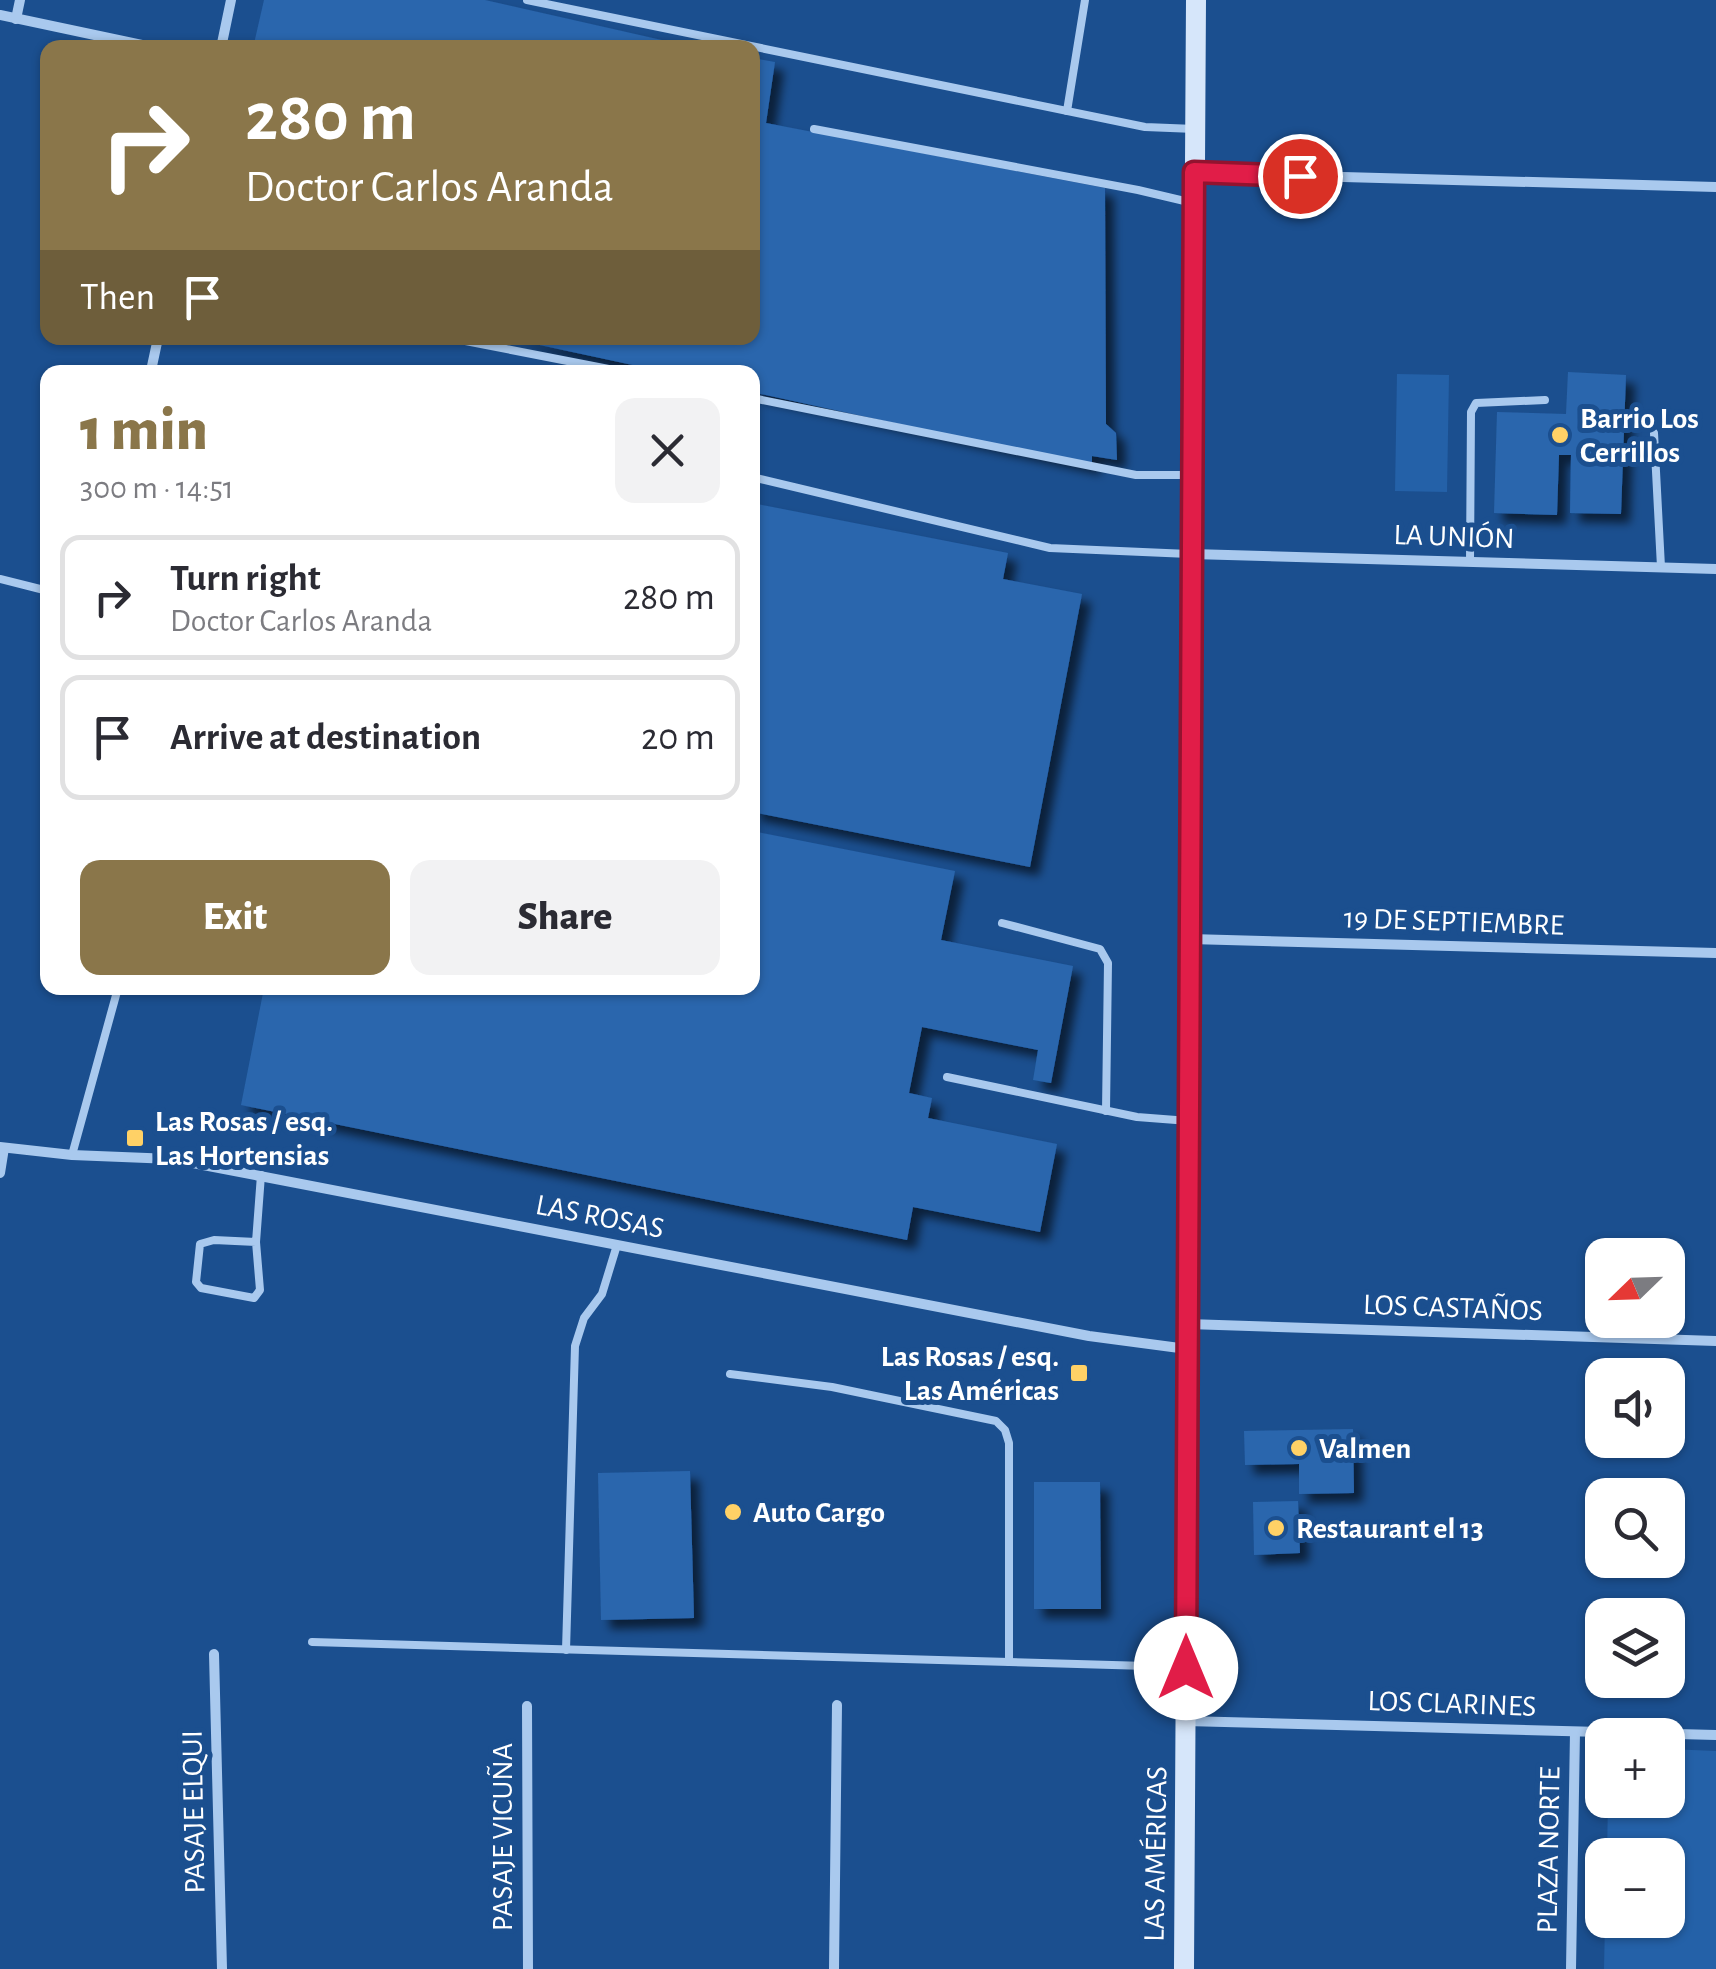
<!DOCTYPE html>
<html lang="en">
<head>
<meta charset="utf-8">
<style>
	body { margin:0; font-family:"Alegreya Sans",sans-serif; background:#f2f2f3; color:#2b2b33; height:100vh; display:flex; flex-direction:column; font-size:38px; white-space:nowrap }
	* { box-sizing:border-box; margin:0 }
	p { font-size:32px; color:#7c7c81 }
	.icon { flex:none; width:55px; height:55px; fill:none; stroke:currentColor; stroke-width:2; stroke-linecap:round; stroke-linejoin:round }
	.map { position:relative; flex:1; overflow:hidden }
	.details { position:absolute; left:40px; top:365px; width:720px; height:630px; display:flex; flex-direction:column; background:#fff; border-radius:20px; box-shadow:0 2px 8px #0004 }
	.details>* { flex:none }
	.guide { position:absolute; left:40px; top:40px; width:720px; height:305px; border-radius:20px; box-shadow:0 2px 8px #0004; background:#8a764a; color:#fff; overflow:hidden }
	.needle { width:65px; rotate:247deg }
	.buttons { position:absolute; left:1585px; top:1238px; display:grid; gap:20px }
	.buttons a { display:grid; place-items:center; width:100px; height:100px; border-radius:20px; background:#fff; box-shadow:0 2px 8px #0004; font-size:50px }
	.pin { position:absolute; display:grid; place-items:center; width:85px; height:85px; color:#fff; margin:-42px; border:5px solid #fff; border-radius:50%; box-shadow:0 2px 10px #0007 }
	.me { position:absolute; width:110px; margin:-55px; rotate:0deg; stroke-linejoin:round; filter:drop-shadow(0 0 8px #0008) }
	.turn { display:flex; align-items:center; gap:35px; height:210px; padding:0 40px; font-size:45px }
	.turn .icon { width:130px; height:130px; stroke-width:2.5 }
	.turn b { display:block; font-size:70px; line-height:85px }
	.then { display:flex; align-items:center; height:95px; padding:0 40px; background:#0003; gap:20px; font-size:38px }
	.round { display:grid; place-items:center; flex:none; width:105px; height:105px; border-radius:20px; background:#f2f2f3 }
	.head { display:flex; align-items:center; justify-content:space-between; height:170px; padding:0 40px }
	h1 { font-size:60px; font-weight:800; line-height:75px; color:#8a764a }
	.primary-button { display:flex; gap:20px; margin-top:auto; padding:20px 40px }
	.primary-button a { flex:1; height:115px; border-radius:20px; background:#8a764a; color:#fff; font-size:40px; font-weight:800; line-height:115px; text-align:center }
	.primary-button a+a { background:#f2f2f3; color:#2b2b33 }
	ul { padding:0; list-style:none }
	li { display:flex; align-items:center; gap:30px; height:125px; margin:0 20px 15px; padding:0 20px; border:5px solid #e1e1e2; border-radius:20px }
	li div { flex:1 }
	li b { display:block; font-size:38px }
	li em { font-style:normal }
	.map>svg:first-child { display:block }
	.green { fill:#2461a8 }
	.building { fill:#2a66ad; filter:url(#shadow) }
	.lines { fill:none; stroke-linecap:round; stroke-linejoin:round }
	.lane { stroke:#a9c9ee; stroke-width:8 }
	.street { stroke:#a9c9ee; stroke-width:10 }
	.secondary { stroke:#d6e6fa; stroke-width:20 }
	.route-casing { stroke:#92132f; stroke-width:25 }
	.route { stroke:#e11d48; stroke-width:18 }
	.poi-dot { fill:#ffd166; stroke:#1b4f8f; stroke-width:4 }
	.labels { text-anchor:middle; stroke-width:10; stroke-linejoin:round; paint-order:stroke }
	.poi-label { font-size:30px; font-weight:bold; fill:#fff; stroke:#1b4f8f; text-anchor:start }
	.street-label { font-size:30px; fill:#fff; stroke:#1b4f8f }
</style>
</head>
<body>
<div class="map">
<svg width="1716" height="1969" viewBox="0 0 1716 1969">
	<defs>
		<filter id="shadow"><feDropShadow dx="9" dy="9" stdDeviation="5" flood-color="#0009"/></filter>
	</defs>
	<rect width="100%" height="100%" fill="#1b4f8f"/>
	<g class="green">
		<polygon points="1397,374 1449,375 1447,492 1395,491"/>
		<polygon points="1668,1749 1716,1751 1716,1969 1604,1969 1605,1920 1668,1920 1668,1855 1607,1855 1608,1800 1668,1800"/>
	</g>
	<g class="building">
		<polygon points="264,0 485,0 697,48 253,48"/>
		<polygon points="752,58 775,62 766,123 1105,188 1106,424 1116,433 1117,460 1092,456 1092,466 752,392 752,372 665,372 512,339 752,338"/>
		<polygon points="1568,372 1626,375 1621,514 1570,513 1571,455 1559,455 1557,515 1494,513 1497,412 1566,414"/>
		<polygon points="752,503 1008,553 1003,579 1082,594 1030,867 752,812"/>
		<polygon points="752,831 955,871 941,940 1073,966 1051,1083 1033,1080 1038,1050 922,1027 909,1093 932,1098 928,1118 1057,1144 1040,1232 913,1207 907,1240 241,1105 264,988 752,988"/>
		<polygon points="1353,1429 1354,1493 1299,1494 1299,1464 1245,1465 1244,1431"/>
		<polygon points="690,1471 694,1618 601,1620 598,1473"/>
		<polygon points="1034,1482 1100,1482 1101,1609 1034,1609"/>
		<polygon points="1298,1501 1300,1553 1254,1555 1253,1502"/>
	</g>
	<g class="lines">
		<g class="lane">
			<polyline points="527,0 1145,127 1195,129"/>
			<polyline points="1067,111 1085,0"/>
			<polyline points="814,129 1138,190 1193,203"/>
			<polyline points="450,338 624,372"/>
			<polyline points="752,398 1136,475 1189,475"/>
			<polyline points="1654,433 1661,567"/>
			<polyline points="752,477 1050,548 1189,554"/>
			<polyline points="1470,562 1471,412 1476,403 1545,400"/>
			<polyline points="0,579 48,591"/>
			<polyline points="1002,923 1100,949 1108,963 1106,1111"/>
			<polyline points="947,1077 1137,1117 1189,1121"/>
			<polyline points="72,1155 118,988"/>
			<polyline points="256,1242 214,1240 200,1244 196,1282 201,1288 254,1298 260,1290 256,1242 261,1175"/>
			<polyline points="730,1374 832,1387 996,1421 1005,1430 1009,1443 1009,1662"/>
			<polyline points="312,1642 1182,1667"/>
			<polyline points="566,1650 575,1346 584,1318 602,1294 617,1245"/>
		</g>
		<g class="street">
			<polyline points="0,15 156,48"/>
			<polyline points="16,19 20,0"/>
			<polyline points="221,48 231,0"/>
			<polyline points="1194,173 1716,187"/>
			<polyline points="152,366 158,338"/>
			<polyline points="1192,554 1716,569"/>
			<polyline points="1190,939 1716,953"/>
			<polyline points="0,1147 72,1155 172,1159 1089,1336 1187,1349"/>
			<polyline points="0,1173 4,1148"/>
			<polyline points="1188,1324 1716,1341"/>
			<polyline points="214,1654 222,1969"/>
			<polyline points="527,1706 528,1969"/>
			<polyline points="1186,1721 1716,1735"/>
			<polyline points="834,1969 837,1705"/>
			<polyline points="1571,1969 1575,1732"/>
		</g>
		<polyline class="secondary" points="1184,1969 1196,0"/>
	</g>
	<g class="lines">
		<defs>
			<polyline id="route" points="1186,1668 1194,172 1300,176"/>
		</defs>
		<use href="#route" class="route-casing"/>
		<use href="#route" class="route"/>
	</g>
	<g class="poi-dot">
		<circle cx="1560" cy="435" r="10"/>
		<rect x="125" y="1128" width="20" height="20" rx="5"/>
		<rect x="1069" y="1363" width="20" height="20" rx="5"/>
		<circle cx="1299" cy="1448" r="10"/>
		<circle cx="733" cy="1512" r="10"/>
		<circle cx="1276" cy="1528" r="10"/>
	</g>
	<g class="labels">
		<g class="poi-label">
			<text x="1580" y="428">Barrio Los<tspan x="1580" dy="34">Cerrillos</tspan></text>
			<text x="155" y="1131">Las Rosas / esq.<tspan x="155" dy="34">Las Hortensias</tspan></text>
			<text x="1059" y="1366" text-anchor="end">Las Rosas / esq.<tspan x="1059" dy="34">Las Américas</tspan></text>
			<text x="1319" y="1458">Valmen</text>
			<text x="753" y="1522">Auto Cargo</text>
			<text x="1296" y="1538">Restaurant el 13</text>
		</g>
		<g class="street-label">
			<text transform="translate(1454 536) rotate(2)" y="10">LA UNIÓN</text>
			<text transform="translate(1454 921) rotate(2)" y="10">19 DE SEPTIEMBRE</text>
			<text transform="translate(600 1216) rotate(11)" y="10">LAS ROSAS</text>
			<text transform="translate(1453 1307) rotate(2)" y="10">LOS CASTAÑOS</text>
			<text transform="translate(1452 1703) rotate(2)" y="10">LOS CLARINES</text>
			<text transform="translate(193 1812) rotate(-91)" y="10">PASAJE ELQUI</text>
			<text transform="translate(502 1837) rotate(-90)" y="10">PASAJE VICUÑA</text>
			<text transform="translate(1548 1850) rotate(-89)" y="10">PLAZA NORTE</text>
			<text transform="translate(1155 1854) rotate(-89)" y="10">LAS AMÉRICAS</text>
		</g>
	</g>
</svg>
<div class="buttons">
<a><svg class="needle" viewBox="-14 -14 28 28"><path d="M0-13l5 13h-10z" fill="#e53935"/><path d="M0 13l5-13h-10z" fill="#7c7c81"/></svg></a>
<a><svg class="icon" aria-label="sound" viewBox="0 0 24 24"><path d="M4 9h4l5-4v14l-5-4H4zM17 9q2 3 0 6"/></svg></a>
<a><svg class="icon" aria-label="search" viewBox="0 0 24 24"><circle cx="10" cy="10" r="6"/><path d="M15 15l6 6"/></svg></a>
<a><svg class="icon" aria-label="layers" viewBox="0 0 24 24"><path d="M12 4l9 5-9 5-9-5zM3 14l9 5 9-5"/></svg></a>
<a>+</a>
<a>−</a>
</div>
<div class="pin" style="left:1300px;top:176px;background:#d93025"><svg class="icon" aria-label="arrive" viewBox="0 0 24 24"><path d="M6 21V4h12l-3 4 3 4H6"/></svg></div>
<svg class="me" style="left:1186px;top:1668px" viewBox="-20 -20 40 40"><circle r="19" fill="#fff"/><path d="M0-13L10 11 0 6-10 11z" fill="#e11d48"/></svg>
<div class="guide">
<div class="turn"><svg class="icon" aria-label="right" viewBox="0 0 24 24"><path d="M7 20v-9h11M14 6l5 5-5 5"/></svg><div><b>280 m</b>Doctor Carlos Aranda</div></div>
<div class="then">Then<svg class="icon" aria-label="arrive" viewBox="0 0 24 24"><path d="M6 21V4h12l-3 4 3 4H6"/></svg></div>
</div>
<section class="details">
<div class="head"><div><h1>1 min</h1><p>300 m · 14:51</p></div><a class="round"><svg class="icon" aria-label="close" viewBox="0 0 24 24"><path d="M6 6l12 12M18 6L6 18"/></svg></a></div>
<ul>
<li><svg class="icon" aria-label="right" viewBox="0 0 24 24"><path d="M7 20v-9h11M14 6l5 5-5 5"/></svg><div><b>Turn right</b><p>Doctor Carlos Aranda</p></div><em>280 m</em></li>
<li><svg class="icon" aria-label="arrive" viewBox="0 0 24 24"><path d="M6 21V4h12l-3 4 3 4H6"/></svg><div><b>Arrive at destination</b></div><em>20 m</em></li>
</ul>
<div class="primary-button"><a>Exit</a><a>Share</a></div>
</section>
</div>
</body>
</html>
